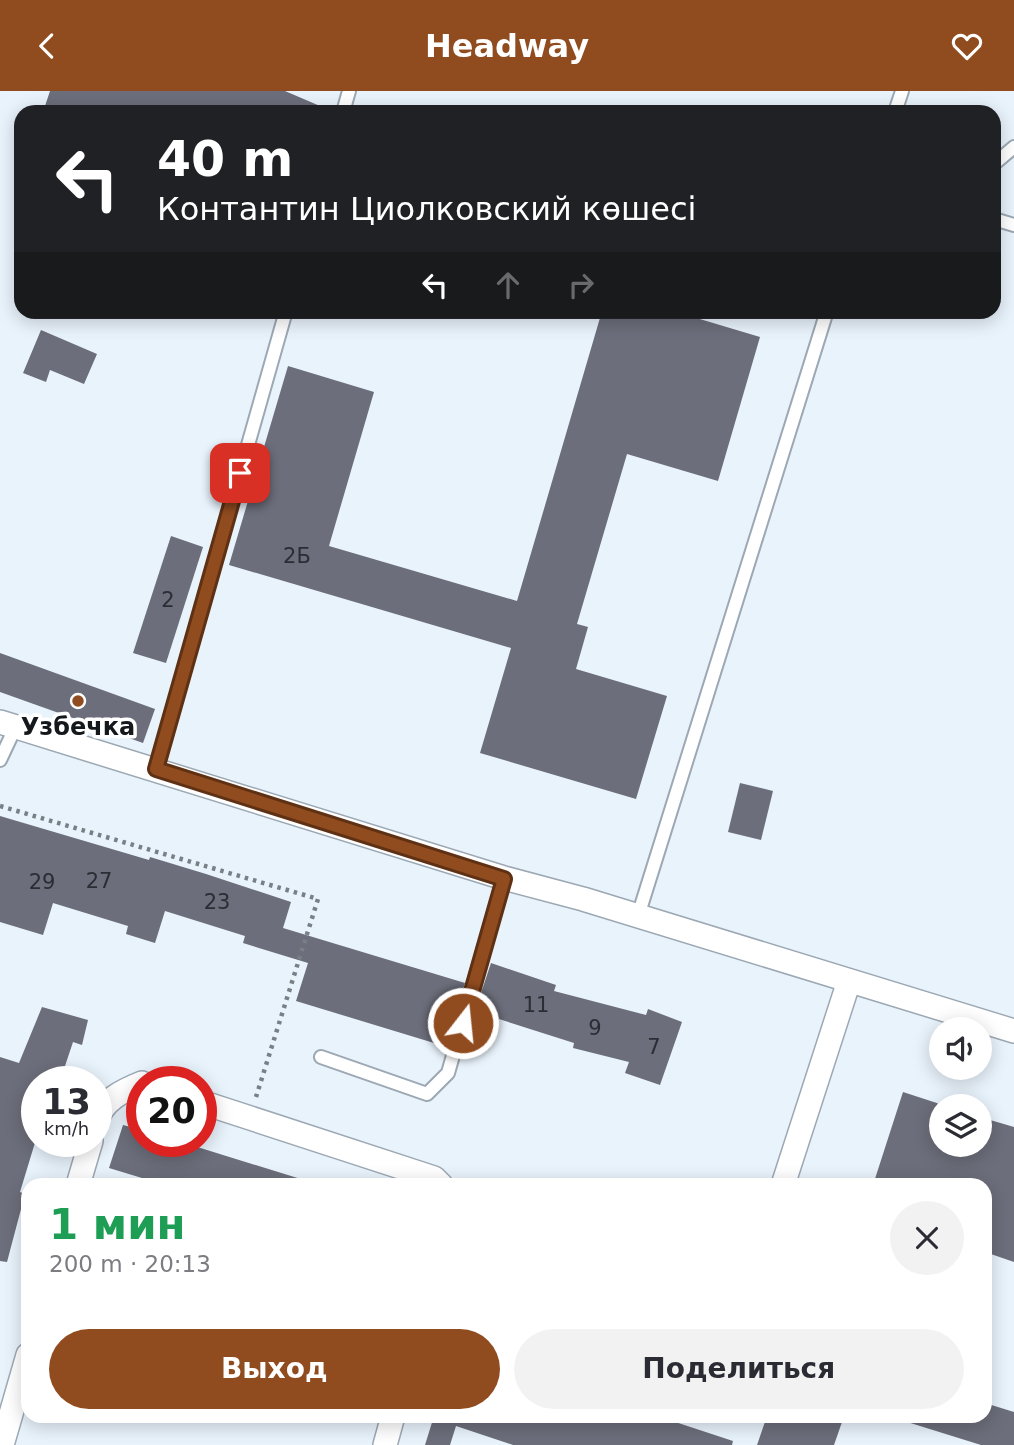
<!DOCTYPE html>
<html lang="ru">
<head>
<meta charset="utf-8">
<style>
	body { margin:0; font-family:"DejaVu Sans",sans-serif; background:#f2f2f3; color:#2b2b33; height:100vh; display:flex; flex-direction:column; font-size:26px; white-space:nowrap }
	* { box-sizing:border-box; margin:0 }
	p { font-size:23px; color:#7c7c81 }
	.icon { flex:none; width:38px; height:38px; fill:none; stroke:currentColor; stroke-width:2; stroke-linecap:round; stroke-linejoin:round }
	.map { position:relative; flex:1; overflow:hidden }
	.details { position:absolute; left:21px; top:1087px; width:971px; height:245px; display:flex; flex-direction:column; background:#fff; border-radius:21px; box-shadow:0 4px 18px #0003 }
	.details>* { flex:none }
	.guide { position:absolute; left:14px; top:14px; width:987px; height:214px; border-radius:21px; box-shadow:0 4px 18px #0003; background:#202124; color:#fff; overflow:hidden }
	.tools { position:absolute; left:929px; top:926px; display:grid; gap:14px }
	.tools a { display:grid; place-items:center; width:63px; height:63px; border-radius:50%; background:#fff; box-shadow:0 4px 18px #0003; font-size:35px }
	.speed { position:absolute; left:21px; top:975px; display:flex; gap:14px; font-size:35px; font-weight:700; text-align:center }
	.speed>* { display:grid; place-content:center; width:91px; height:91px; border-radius:50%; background:#fff; box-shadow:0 4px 18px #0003; line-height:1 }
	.speed small { font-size:18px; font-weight:400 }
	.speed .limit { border:10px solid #d22; background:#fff; color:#111 }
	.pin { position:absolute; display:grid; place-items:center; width:60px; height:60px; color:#fff; margin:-30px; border-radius:14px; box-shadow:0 4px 10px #0006 }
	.me { position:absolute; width:77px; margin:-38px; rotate:16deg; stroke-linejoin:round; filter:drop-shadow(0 0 5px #0008) }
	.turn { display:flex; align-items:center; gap:24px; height:147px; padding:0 28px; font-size:32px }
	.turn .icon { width:91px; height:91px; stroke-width:2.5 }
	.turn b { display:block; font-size:49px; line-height:60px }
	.lanes { display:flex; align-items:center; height:66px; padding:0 28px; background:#0003; justify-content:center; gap:35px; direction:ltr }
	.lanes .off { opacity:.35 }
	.round { display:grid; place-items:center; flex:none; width:74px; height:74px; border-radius:37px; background:#f2f2f3 }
	.headline { display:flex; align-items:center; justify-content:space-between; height:119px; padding:0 28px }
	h1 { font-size:42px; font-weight:700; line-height:52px; color:#1e9e55 }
	.primary-button { display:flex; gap:14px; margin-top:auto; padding:14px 28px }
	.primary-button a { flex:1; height:80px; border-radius:42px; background:#904b1f; color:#fff; font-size:28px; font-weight:700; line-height:80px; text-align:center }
	.primary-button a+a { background:#f2f2f3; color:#2b2b33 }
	header { display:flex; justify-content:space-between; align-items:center; height:91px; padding:0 28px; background:#904b1f; color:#fff; font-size:32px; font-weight:700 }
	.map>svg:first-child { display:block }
	.building { fill:#6c6e7b }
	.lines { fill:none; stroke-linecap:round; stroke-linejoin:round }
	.service-casing { stroke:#9ca8b3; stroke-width:16 }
	.minor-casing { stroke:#9ca8b3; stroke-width:26 }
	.path { stroke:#787f85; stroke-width:4.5; stroke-dasharray:3.5 5; stroke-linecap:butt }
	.service { stroke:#fff; stroke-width:12 }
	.minor { stroke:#fff; stroke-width:23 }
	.route-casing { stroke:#5e3114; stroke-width:18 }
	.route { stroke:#904b1f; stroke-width:12 }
	.poi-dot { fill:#904b1f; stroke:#fff; stroke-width:2.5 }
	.labels { text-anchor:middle; stroke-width:7; stroke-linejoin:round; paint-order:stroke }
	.number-label { font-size:21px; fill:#2a2e34 }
	.poi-label { font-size:24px; font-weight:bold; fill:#14181c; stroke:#fff }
</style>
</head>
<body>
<header><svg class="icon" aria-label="back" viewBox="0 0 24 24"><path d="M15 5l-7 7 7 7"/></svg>Headway<svg class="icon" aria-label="heart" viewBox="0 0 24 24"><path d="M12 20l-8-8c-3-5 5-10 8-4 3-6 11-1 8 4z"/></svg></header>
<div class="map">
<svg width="1014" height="1354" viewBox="0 0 1014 1354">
	<rect width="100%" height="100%" fill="#e9f3fc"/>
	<g class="building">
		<polygon points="50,0 285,0 334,21 43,21"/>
		<polygon points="602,220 673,220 760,246 718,390 627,363 577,533 588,536 576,578 667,605 636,708 480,662 511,557 229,474 288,275 374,301 329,455 517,510"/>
		<polygon points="41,239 97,263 84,293 50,279 46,291 23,282"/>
		<polygon points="171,445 203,456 166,572 133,562"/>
		<polygon points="0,562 155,618 143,652 0,601"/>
		<polygon points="740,692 773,700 761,749 728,741"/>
		<polygon points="0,725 149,769 150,766 206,783 291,811 283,837 465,892 455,926 443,922 434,952 296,910 308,872 243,852 245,845 165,820 155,852 126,843 128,835 53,812 43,844 0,831"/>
		<polygon points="491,872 556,894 554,900 646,924 648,918 682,931 660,994 625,982 629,971 573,957 574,952 499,928 495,941 471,932"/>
		<polygon points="42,916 88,929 82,954 73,951 60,990 37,990 37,1045 20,1101 25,1103 7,1171 0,1170 0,966 19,972"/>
		<polygon points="903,1001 946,1015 942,1015 942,1054 980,1054 980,1026 1014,1036 1014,1171 985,1161 985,1094 873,1094"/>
		<polygon points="123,1034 142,1039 142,1050 178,1050 304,1089 304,1094 165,1094 109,1077"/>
		<polygon points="985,1312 1014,1321 1014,1354 981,1354 904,1330 904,1325 985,1325"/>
		<polygon points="434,1325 657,1325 733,1350 732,1354 513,1354 456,1335 450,1354 425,1354"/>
		<polygon points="767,1325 823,1325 842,1331 834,1354 757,1354"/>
	</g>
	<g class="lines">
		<defs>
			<g id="service">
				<polyline points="343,21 349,0"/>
				<polyline points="895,21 902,0"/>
				<polyline points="994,73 1014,56"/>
				<polyline points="994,128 1014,134"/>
				<polyline points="0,669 16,635"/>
				<polyline points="156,678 286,220"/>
				<polyline points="638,825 827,220"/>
				<polyline points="321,966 427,1003 448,982 504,787"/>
			</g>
			<g id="minor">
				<polyline points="0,631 504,787 583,808 1014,940"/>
				<polyline points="201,1011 434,1087 441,1094"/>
				<path d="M96 1031C103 1009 122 1000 142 992"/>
				<polyline points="78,1094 91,1050"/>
				<polyline points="783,1094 849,890"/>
				<polyline points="2,1354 28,1264"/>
				<polyline points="385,1354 393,1325"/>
			</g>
		</defs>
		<use href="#service" class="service-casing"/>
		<use href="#minor" class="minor-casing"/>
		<polyline class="path" points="0,715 318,808 256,1006"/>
		<use href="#service" class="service"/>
		<use href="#minor" class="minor"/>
	</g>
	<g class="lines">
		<defs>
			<polyline id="route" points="240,382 156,678 504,788 463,932"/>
		</defs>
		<use href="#route" class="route-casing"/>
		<use href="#route" class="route"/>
	</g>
	<circle class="poi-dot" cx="78" cy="610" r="7"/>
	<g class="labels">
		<g class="number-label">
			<text x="297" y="472">2Б</text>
			<text x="168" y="516">2</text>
			<text x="99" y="797">27</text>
			<text x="42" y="798">29</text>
			<text x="217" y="818">23</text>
			<text x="536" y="921">11</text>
			<text x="595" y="944">9</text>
			<text x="654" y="963">7</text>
		</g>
		<g class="poi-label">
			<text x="78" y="644">Узбечка</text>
		</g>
	</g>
</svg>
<div class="tools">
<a><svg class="icon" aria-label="sound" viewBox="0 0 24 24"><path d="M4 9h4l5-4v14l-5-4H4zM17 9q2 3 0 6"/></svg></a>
<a><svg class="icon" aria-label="layers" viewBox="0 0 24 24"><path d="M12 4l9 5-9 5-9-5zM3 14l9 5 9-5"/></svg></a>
</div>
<div class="speed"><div>13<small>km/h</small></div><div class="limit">20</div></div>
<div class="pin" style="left:240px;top:382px;background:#d93025"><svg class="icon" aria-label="arrive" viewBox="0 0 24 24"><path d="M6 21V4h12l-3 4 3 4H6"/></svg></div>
<svg class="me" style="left:463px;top:932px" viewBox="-20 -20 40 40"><circle r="17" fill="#904b1f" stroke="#fff" stroke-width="3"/><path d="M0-11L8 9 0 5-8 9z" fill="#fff"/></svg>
<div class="guide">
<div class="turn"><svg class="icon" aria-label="left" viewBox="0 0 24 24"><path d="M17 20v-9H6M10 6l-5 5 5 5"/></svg><div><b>40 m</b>Контантин Циолковский көшесі</div></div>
<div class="lanes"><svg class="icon" aria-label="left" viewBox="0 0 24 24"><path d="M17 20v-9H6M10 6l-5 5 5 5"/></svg><svg class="icon off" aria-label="ahead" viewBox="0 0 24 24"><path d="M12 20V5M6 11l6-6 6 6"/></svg><svg class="icon off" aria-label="right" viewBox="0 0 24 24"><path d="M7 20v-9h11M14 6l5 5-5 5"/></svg></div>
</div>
<section class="details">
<div class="headline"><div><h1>1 мин</h1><p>200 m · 20:13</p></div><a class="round"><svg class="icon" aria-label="close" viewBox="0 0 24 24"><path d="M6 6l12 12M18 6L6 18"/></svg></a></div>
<div class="primary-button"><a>Выход</a><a>Поделиться</a></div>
</section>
</div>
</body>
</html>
